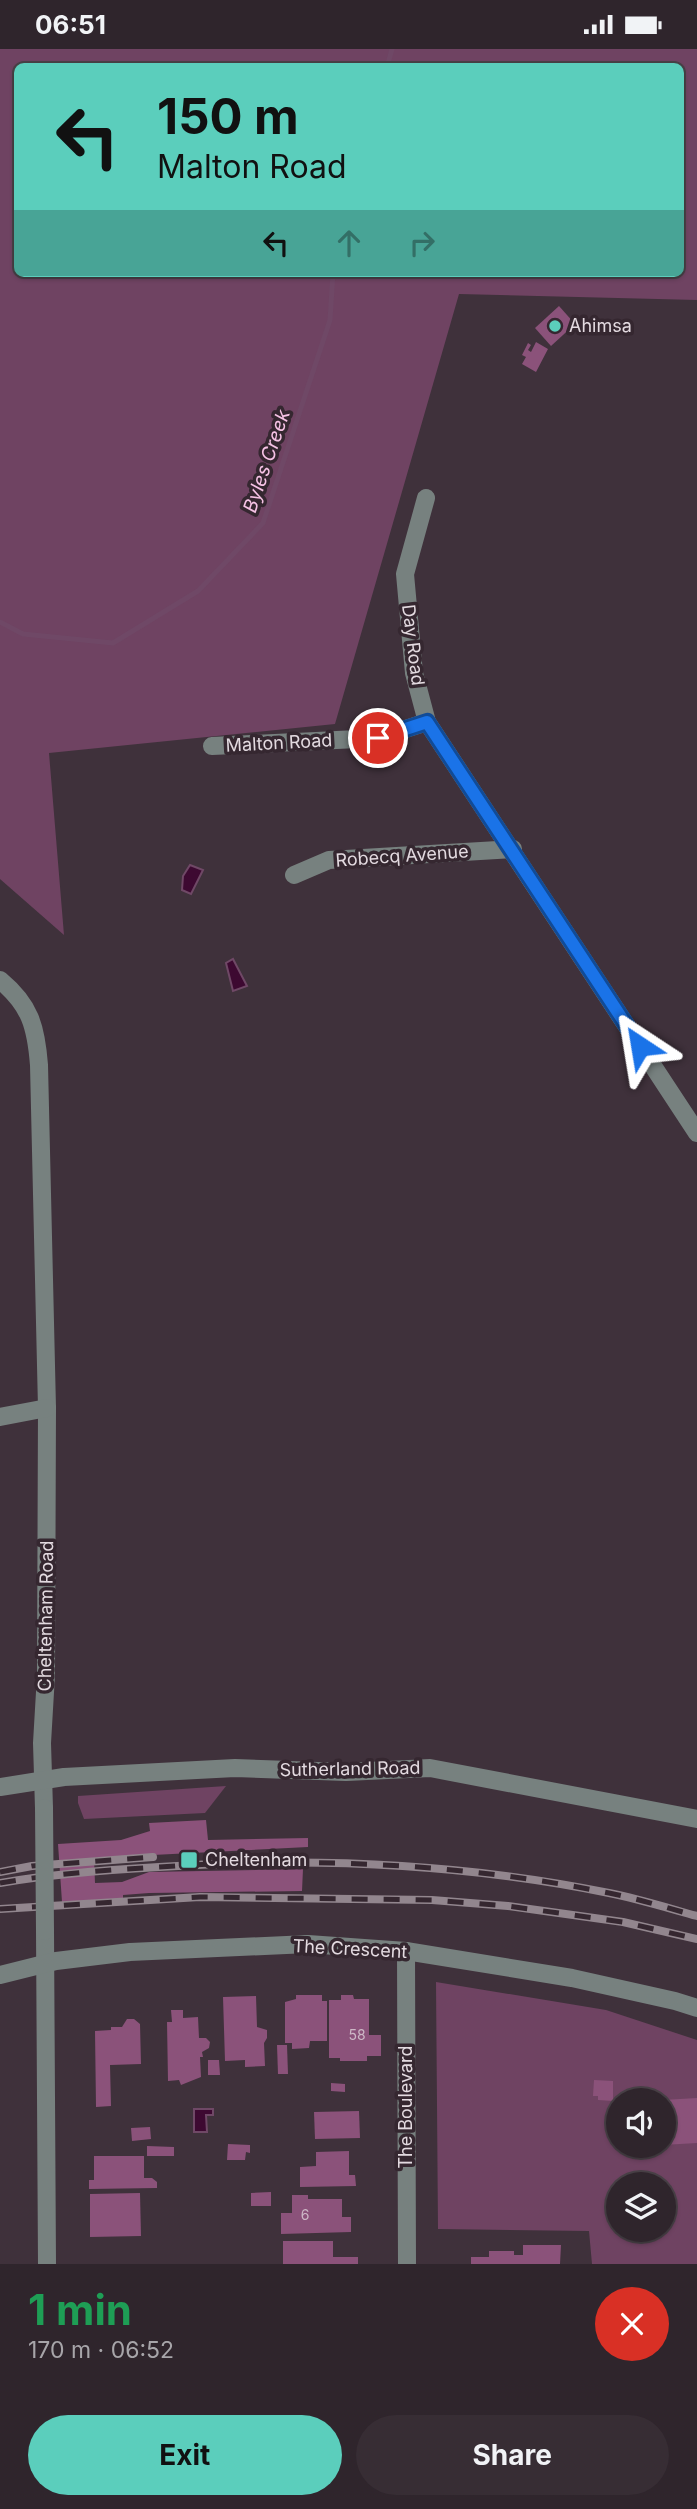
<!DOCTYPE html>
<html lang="en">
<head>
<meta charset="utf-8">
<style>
	body { margin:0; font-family:Inter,sans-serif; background:#372d34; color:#f1f3f6; height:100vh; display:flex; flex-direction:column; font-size:26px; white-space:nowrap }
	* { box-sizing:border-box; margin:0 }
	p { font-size:23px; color:#a7a5a9 }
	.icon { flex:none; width:38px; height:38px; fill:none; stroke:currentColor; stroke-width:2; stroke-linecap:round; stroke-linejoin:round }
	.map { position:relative; height:2215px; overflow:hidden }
	.side { display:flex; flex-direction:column; background:#2f252c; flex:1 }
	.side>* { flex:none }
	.hud { position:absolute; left:14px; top:14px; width:670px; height:214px; border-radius:10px; box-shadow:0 2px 5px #0004,0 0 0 2px #4a4248; background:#5bcebc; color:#111; overflow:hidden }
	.tools { position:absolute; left:606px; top:2039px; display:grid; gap:14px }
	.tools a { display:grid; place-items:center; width:70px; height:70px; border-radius:50%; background:#2f252c; box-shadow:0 2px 5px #0004,0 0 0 2px #4a4248; font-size:35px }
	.pin { position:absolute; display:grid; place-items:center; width:60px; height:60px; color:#fff; margin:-30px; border:4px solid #fff; border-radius:50%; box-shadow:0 2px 7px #0007 }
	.me { position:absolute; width:77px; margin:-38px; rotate:327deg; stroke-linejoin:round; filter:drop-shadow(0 0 5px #0008) }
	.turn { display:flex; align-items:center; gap:24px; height:147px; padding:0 28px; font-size:32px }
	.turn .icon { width:91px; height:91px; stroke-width:2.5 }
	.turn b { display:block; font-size:49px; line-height:60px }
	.lanes { display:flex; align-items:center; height:66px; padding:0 28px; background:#0003; justify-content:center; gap:35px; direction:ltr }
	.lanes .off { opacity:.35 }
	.round { display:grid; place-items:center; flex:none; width:74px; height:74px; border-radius:37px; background:#372d34 }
	.headline { display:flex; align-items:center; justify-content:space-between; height:119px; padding:0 28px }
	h1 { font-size:42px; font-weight:700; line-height:52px; color:#1e9e55 }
	.button { display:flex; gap:14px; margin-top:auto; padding:14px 28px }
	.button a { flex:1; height:80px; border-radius:42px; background:#5bcebc; color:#111; font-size:28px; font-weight:700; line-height:80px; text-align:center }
	.button a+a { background:#372d34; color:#f1f3f6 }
	.status { display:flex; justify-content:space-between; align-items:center; height:49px; padding:0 35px; background:#2f252c; direction:ltr }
	.status svg { height:19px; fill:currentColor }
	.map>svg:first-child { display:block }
	.green { fill:#6f4362; fill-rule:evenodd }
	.water { fill:#3d0931; stroke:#6f4866; stroke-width:2 }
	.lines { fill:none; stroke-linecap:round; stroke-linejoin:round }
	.stream { stroke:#6f4866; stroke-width:5 }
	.building { fill:#8b527a }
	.minor { stroke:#77817f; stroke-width:18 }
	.rail-casing { stroke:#92868e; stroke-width:8 }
	.rail { stroke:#352730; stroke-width:5; stroke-dasharray:16; stroke-linecap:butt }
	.minor-bridge { stroke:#77817f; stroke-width:18 }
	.route-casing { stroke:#114b97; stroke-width:18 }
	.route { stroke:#1a73e8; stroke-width:12 }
	.poi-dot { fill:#5bcebc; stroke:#352730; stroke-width:2.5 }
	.labels { text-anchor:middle; stroke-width:7; stroke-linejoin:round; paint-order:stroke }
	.number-label { font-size:14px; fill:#cdb8c6 }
	.poi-label { font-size:18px; fill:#e3dae0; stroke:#352730; text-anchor:start }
	.street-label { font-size:18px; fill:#e3dae0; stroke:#352730 }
	.water-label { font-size:19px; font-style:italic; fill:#f6c2e5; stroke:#352730 }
</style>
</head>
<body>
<div class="status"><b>06:51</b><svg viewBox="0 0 49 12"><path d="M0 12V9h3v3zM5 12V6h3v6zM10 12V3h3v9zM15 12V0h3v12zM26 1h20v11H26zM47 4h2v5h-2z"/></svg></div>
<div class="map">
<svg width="697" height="2215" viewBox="0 0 697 2215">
	<rect width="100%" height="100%" fill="#3f313b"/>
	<g class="green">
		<path d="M0 0H697V251L459 245 335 675 49 704 64 886 0 830ZM18 18H681V224H18Z"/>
		<polygon points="226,1737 205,1764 84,1770 78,1754 78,1747"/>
		<path d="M436 1933 606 1961 697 1991V2215H592L589 2182 438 2180ZM618 2051H663V2096H618ZM618 2135H663V2180H618Z"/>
	</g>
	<g class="water">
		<polygon points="190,816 203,821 191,845 182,841 183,827"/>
		<polygon points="233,910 247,937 233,942 226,914"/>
		<polygon points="194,2060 213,2060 213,2066 206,2066 207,2083 194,2083"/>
	</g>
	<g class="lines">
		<g class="stream">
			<polyline points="387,18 392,0"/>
			<polyline points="0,573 23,585 113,594 198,542 263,474 330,271 333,224"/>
		</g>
	</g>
	<g class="building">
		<polygon points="559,257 575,275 551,297 535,279"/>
		<polygon points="536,293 548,300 536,323 522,315 526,308 522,306 528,294 531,296 528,301 531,303"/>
		<polygon points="206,1771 208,1791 308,1789 308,1798 94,1809 95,1834 122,1833 149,1823 303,1820 302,1842 149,1844 123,1846 123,1850 62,1853 58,1795 121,1791 150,1782 149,1774"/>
		<polygon points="296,1946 322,1946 322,1952 327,1952 327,1992 310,1992 309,1999 292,2000 292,1994 285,1994 285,1953 296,1950"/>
		<polygon points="341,1946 353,1946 354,1950 369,1950 369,1986 381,1986 381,2007 367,2007 367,2012 340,2012 340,2009 329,2009 329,1951 341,1951"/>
		<polygon points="256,1947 257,1978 267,1981 267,1989 264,1994 265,2017 245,2018 245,2011 225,2012 223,1948"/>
		<polygon points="171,1961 183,1961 183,1969 198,1968 199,1989 206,1989 210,1993 209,1999 202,2003 203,2008 200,2008 201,2028 181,2036 179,2031 168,2032 167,1973 172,1973"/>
		<polygon points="127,1970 134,1970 140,1975 141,2015 110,2016 111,2057 96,2058 95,1982 111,1981 111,1978 122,1978"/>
		<polygon points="277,1996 287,1996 288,2025 278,2025"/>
		<polygon points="208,2011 219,2011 220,2026 208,2026"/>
		<polygon points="594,2031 613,2032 613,2052 598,2051 598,2047 593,2047"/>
		<polygon points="331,2034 345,2035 345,2043 331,2042"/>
		<polygon points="697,2049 697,2094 663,2096 663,2051"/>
		<polygon points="359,2062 360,2089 315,2090 314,2063"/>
		<polygon points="150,2078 151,2090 132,2092 131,2079"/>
		<polygon points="228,2095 250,2096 250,2104 246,2103 245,2111 227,2111"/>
		<polygon points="147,2097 174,2098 174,2107 147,2107"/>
		<polygon points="349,2102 349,2126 355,2126 356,2137 300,2138 300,2118 316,2117 316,2103"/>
		<polygon points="94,2107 144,2107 144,2129 152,2129 157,2133 157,2139 89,2140 89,2131 94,2131"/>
		<polygon points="271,2143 271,2157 251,2157 251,2144"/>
		<polygon points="140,2144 141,2187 90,2188 90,2145"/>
		<polygon points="292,2146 308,2146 308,2150 342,2150 342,2168 351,2168 351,2183 281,2185 281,2164 292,2164"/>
		<polygon points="283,2192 333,2192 333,2208 358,2208 358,2215 283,2215"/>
		<polygon points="523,2196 561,2196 560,2215 471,2215 471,2208 489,2208 489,2202 514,2202 514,2206 523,2206"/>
	</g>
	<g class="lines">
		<g class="minor">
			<polyline points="426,449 405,525 414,624 427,673 697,1084"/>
			<polyline points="212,697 378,689 427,673"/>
			<polyline points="294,826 329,811 513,800"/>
			<path d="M0 931C30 956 36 977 39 1016L47 1359 46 1626 42 1694 44 1759"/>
			<polyline points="0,1368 47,1359"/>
			<polyline points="0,1738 64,1728 235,1719 346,1723 430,1719 697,1770"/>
			<polyline points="45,1882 47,2215"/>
			<polyline points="406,1902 407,2215"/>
			<polyline points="0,1926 56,1912 130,1903 308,1895 406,1902 572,1929 675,1952 697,1959"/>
		</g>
		<defs>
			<g id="rail">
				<polyline points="0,1823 32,1817 153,1808"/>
				<path d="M0 1834C52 1825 106 1821 159 1818 310 1808 461 1814 609 1844 639 1850 668 1859 697 1867"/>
				<polyline points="0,1860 200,1848 432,1851 508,1857 623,1873 697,1890"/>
			</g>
		</defs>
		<use href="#rail" class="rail-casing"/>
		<use href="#rail" class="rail"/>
		<polyline class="minor-bridge" points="44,1759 45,1882"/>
	</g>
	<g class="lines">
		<defs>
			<polyline id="route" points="378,689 427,673 640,997"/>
		</defs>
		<use href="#route" class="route-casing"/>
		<use href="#route" class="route"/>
	</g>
	<g class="poi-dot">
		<circle cx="555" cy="277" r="7"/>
		<rect x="180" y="1802" width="18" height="18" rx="3.5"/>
	</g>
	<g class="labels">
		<g class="number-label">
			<text x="357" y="1991">58</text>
			<text x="305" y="2171">6</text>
		</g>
		<g class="poi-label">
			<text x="569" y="283">Ahimsa</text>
			<text x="205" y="1817">Cheltenham</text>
		</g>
		<g class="street-label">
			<text transform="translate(413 596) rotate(83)" y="6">Day Road</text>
			<text transform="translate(279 694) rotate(-3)" y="6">Malton Road</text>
			<text transform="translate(402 807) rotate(-4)" y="6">Robecq Avenue</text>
			<text transform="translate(46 1567) rotate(-89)" y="6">Cheltenham Road</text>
			<text transform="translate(350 1720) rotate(-1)" y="6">Sutherland Road</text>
			<text transform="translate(350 1900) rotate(3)" y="6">The Crescent</text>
			<text transform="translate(406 2058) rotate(-90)" y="6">The Boulevard</text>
		</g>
		<g class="water-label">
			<text transform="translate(266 412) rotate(-71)" y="7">Byles Creek</text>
		</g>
	</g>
</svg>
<div class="tools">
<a><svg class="icon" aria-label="sound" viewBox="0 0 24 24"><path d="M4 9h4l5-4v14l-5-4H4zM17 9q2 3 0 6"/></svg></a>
<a><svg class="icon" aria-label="layers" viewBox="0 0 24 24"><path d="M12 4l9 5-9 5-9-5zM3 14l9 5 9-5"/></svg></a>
</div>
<div class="pin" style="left:378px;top:689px;background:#d93025"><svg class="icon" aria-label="arrive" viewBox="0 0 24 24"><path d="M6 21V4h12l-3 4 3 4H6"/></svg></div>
<svg class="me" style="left:640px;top:997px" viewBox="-20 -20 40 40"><path d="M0-17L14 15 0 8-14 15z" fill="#1a73e8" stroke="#fff" stroke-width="4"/></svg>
<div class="hud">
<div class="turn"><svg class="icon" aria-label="left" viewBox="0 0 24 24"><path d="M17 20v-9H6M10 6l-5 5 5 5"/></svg><div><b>150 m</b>Malton Road</div></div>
<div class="lanes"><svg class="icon" aria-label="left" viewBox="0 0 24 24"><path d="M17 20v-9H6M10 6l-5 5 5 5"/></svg><svg class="icon off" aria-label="ahead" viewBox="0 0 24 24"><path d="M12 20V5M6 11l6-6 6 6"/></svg><svg class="icon off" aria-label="right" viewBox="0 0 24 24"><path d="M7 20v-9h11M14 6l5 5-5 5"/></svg></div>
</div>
</div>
<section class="side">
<div class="headline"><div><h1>1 min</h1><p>170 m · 06:52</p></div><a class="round" style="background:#d93025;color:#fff"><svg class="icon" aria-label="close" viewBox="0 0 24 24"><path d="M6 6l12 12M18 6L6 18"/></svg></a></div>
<div class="button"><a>Exit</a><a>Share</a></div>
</section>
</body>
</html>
